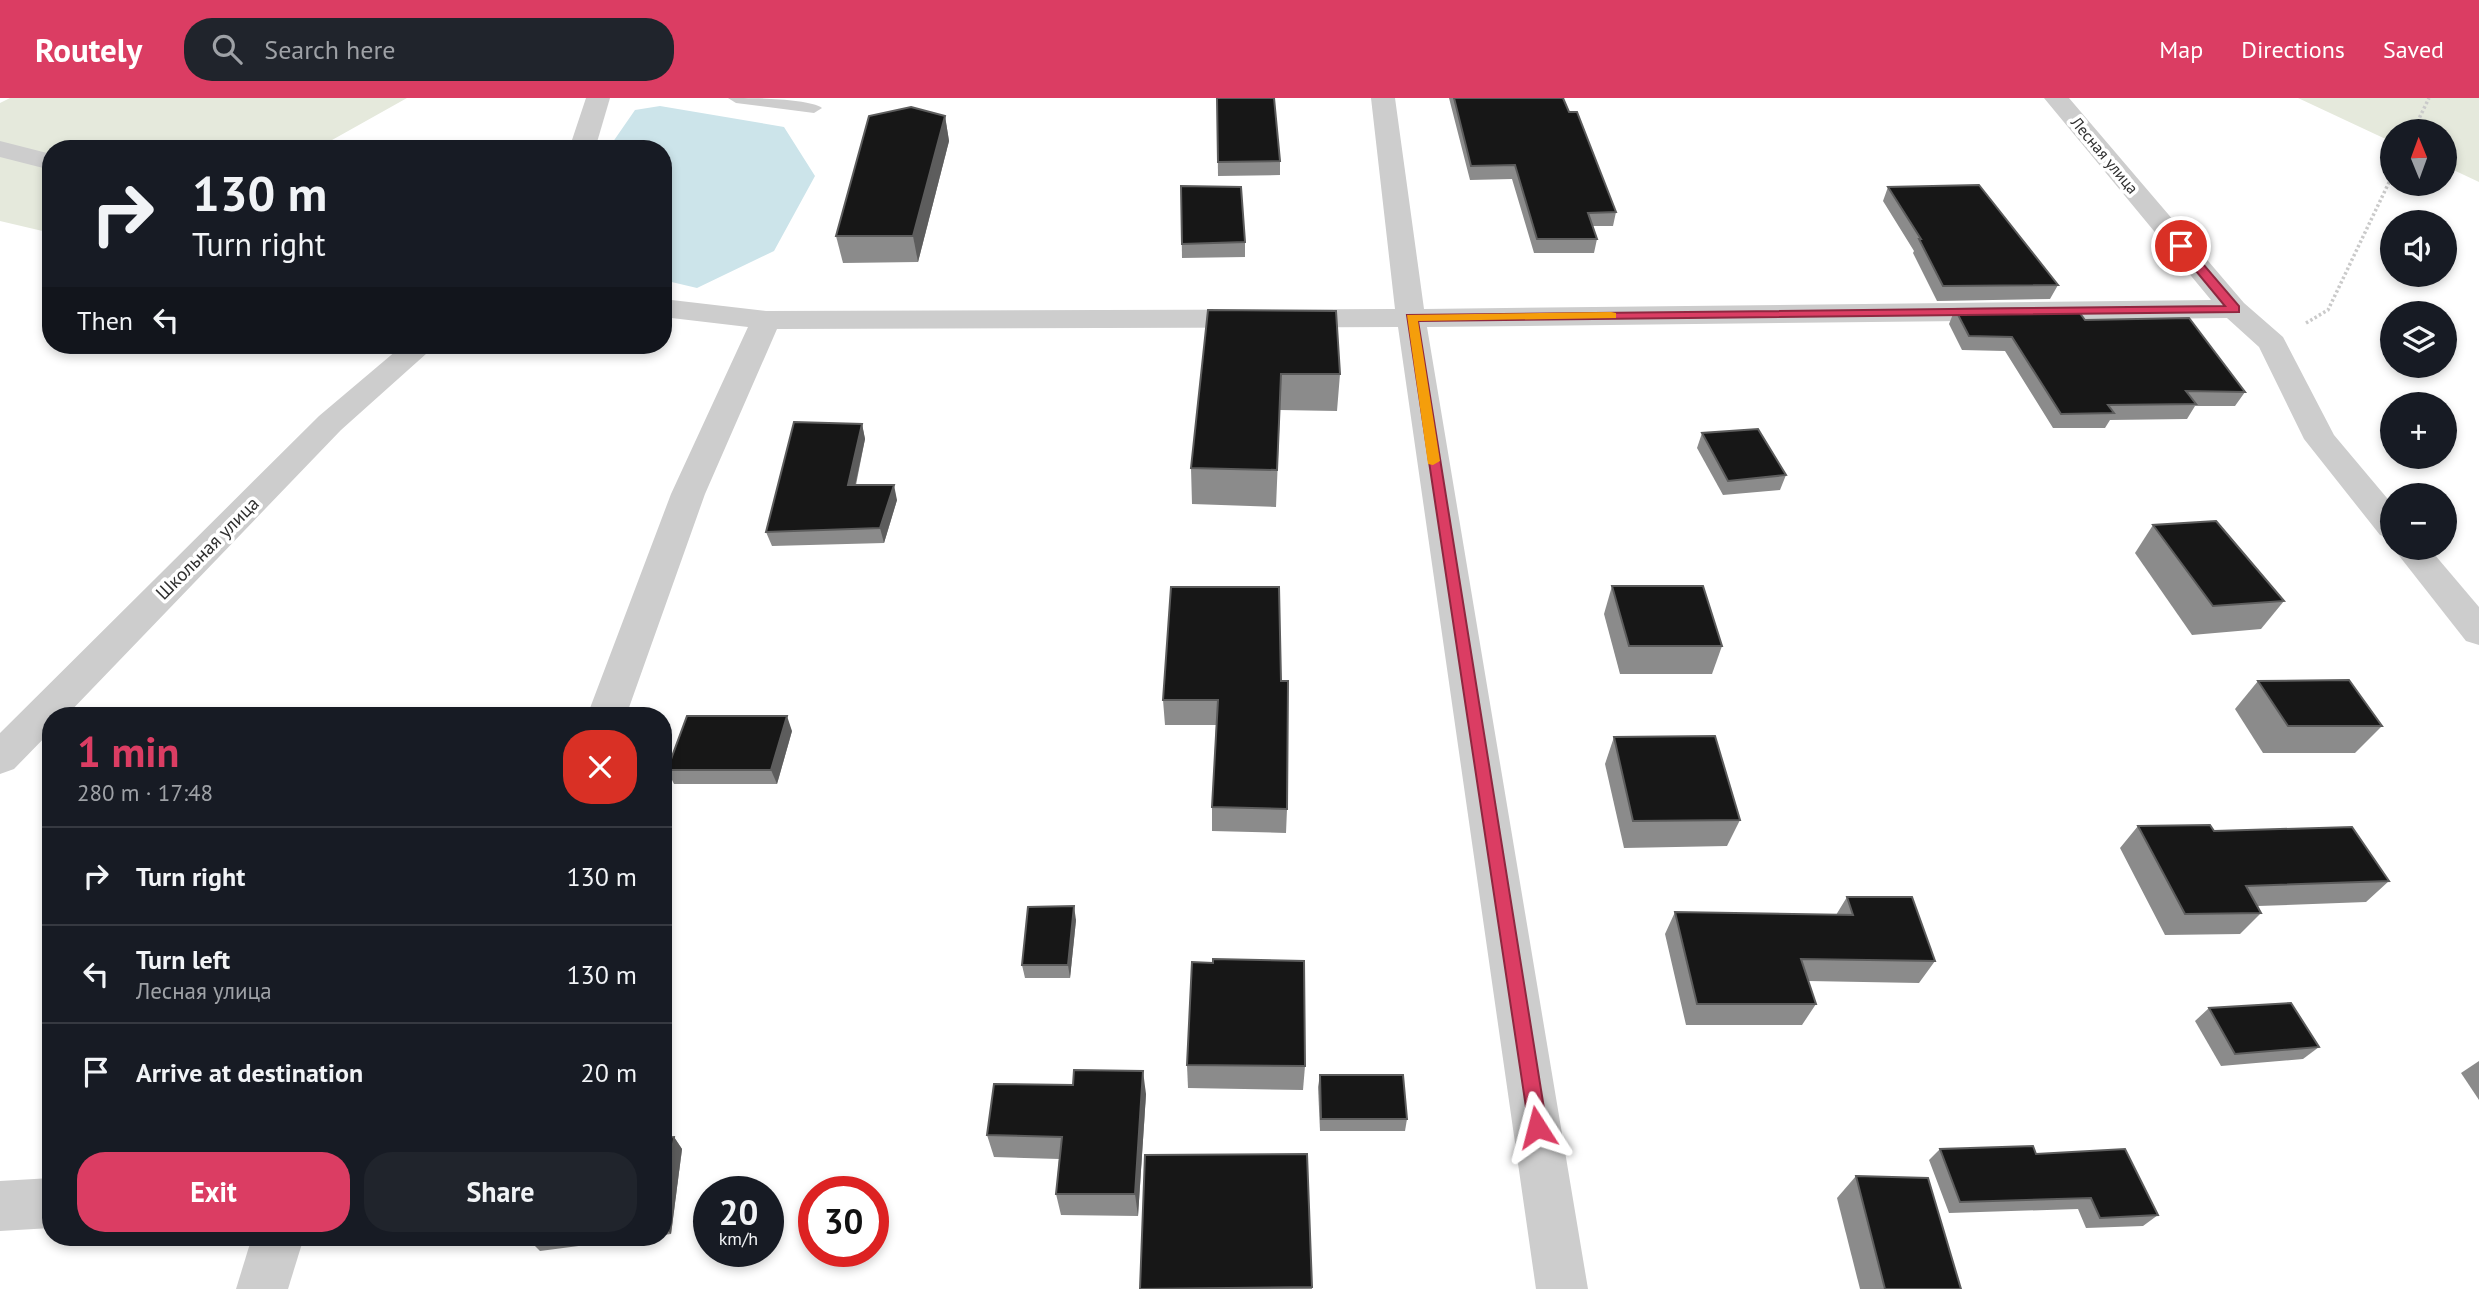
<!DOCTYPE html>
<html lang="en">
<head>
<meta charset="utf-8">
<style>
	body { margin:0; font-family:"PT Sans",sans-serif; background:#20242c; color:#f1f3f6; height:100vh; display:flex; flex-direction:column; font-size:26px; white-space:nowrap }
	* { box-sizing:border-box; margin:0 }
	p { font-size:23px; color:#9ea1a6 }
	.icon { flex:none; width:38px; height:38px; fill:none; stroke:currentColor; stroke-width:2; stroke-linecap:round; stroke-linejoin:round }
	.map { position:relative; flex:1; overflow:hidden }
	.drawer { position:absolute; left:42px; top:609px; width:630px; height:539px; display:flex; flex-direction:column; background:#171b24; border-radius:28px; box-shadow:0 4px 10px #0003 }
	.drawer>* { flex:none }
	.top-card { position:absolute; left:42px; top:42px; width:630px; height:214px; border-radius:28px; box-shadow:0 4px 10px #0003; background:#171b24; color:#f1f3f6; overflow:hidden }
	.needle { width:46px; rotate:359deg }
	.fabs { position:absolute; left:2380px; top:21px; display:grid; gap:14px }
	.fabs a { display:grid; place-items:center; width:77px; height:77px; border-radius:50%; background:#171b24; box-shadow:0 4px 10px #0003; font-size:35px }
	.speed { position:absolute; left:693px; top:1078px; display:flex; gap:14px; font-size:35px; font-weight:700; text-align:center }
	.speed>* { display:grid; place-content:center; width:91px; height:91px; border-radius:50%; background:#171b24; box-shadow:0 4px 10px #0003; line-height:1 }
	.speed small { font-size:18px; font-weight:400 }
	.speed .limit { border:10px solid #d22; background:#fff; color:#111 }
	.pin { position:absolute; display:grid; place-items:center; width:60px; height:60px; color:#fff; margin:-30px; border:4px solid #fff; border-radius:50%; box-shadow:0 2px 7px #0007 }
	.me { position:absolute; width:77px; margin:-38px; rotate:351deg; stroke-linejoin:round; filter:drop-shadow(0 0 5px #0008) }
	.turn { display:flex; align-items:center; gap:24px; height:147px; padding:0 35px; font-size:32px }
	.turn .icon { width:91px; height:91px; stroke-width:2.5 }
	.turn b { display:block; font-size:49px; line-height:60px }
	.then { display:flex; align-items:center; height:66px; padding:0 35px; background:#0003; gap:14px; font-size:26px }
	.round { display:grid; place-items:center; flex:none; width:74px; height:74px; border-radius:28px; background:#20242c }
	.headline { display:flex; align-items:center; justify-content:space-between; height:119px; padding:0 35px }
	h1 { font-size:42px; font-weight:800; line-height:52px; color:#db3d63 }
	.cta { display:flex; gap:14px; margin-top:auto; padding:14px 35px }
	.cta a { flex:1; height:80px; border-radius:28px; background:#db3d63; color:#fff; font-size:28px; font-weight:800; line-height:80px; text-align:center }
	.cta a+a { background:#20242c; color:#f1f3f6 }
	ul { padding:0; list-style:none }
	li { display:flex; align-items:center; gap:21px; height:98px; padding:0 35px; border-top:2px solid #363941 }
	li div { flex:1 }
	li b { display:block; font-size:26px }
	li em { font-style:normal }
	header { display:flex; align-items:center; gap:42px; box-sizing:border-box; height:98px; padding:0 35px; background:#db3d63; color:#fff }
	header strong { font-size:33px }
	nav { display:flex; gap:38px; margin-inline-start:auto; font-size:24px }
	.search { width:490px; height:63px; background:#20242c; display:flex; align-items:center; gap:18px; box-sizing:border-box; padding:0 24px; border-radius:28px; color:#9ea1a6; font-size:26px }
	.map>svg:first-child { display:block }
	.green { fill:#e5e9dc }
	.water { fill:#cce4ea }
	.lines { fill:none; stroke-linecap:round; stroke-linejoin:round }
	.path { stroke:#cacaca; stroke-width:3.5; stroke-dasharray:2.5 2.5; stroke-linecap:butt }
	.lane { fill:#cdcdcd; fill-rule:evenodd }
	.street { fill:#cdcdcd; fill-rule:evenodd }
	.wall { fill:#8b8b8b }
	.shaded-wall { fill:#5d5d5d }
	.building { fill:#171717; stroke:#5d5d5d; stroke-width:2 }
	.route { fill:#db3d63; stroke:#8e2840; stroke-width:2 }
	.slow { fill:#f59e0b }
	.labels { text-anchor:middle; stroke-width:7; stroke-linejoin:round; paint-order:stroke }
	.far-street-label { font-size:16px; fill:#303030; stroke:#fff }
	.street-label { font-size:19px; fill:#303030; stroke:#fff }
</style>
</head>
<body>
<header>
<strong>Routely</strong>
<div class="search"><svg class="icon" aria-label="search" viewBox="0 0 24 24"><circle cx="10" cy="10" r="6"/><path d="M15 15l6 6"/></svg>Search here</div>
<nav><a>Map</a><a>Directions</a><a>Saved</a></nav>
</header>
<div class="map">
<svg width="2479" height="1191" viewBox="0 0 2479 1191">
	<rect width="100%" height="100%" fill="#fff"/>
	<g class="green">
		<polygon points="10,0 407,0 316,51 51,51 51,135 0,123 0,5"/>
		<polygon points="2298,0 2479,0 2479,84 2445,68 2445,33 2392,33 2392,44"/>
	</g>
	<polygon class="water" points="660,8 784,29 815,78 774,153 697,190 663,182 663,51 608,51 635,12"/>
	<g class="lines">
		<g class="path">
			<polyline points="2413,33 2429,0"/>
			<polyline points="2306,225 2328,212 2392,78"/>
		</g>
		<path class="lane" d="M728 0C749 0 808 0 822 10L814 15 736 5Z"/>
		<g class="street">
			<polygon points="586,0 610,0 595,51 569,51"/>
			<polygon points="1371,0 1395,0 1424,211 2211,202 2044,0 2069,0 2244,205 2283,239 2334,337 2392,406 2392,441 2380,437 2304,341 2259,249 2227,220 1427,229 1588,1191 1536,1191 1398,229 777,231 705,396 626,618 587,618 671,396 748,229 663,219 663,201 766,213 1395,211"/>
			<polygon points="0,43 51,56 51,72 0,59"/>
			<polygon points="403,247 436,247 341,332 66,618 51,618 51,633 14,671 0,676 0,635 319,318"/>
			<polygon points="2393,450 2429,450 2479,509 2479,547 2466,543"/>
			<polygon points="51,1080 51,1130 0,1133 0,1083"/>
			<polygon points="252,1139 304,1139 288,1191 236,1191"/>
		</g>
	</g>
	<g class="wall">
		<polygon points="1217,0 1280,63 1280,77 1218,78"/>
		<polygon points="1449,0 1563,0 1616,114 1613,128 1593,128 1597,141 1594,155 1534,155 1512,81 1470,82"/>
		<polygon points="945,18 949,43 918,164 843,165 836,138"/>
		<polygon points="1181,88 1245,144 1245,159 1182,160"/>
		<polygon points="1888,89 2058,187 2050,201 1937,203 1913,155 1914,153 1883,103"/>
		<polygon points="1955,211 2085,222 2245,294 2235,308 2195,308 2187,321 2110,322 2105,330 2053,330 2005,253 1962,252 1949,226"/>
		<polygon points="1336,213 1340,276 1337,313 1280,312 1276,409 1192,406 1191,370"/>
		<polygon points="862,326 865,341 856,387 897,402 884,445 772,448 766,434"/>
		<polygon points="1702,335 1786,377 1780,392 1723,397 1697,350"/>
		<polygon points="2153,427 2284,503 2261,531 2192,537 2135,455"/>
		<polygon points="1612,488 1722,548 1712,576 1620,576 1604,516"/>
		<polygon points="1281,583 1287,711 1286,735 1212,733 1212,709 1216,627 1165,627 1163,602"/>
		<polygon points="2258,583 2382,628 2355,655 2263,655 2235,611"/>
		<polygon points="792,633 777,686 674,686 667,672"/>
		<polygon points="1614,639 1740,722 1727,748 1624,750 1605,666"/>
		<polygon points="2138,728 2214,733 2389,783 2366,804 2258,808 2261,815 2240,836 2165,837 2120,750"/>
		<polygon points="1847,799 1935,863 1919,885 1808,883 1816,906 1802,927 1686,927 1665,836 1675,814 1836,817"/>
		<polygon points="1076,822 1070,880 1025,880 1022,867"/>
		<polygon points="2209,910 2319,949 2303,961 2221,968 2195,923"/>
		<polygon points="2479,963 2479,1002 2461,975"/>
		<polygon points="1187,967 1305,968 1303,992 1188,990"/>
		<polygon points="1320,977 1407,1021 1405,1033 1320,1033 1318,989"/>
		<polygon points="1146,996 1138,1118 1061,1117 1056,1096 1059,1061 994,1059 987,1037"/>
		<polygon points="674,1039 682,1051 671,1136 663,1137 663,1040"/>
		<polygon points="1940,1051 2036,1056 2158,1117 2143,1128 2086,1130 2078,1111 1949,1115 1929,1062"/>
		<polygon points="1307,1056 1312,1191 1140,1191"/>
		<polygon points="1856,1078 1961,1191 1860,1191 1837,1100"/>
		<polygon points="530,1139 648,1139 540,1153 529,1142"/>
	</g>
	<g class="shaded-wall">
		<polygon points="945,18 949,43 918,164 913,138"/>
		<polygon points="862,326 865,341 852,402 848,387"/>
		<polygon points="894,387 897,402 884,445 880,430"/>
		<polygon points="787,618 792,633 777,686 771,672"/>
		<polygon points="1074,808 1076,822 1070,880 1068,867"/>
		<polygon points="1143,973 1146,996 1138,1118 1135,1096"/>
		<polygon points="674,1039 682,1051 671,1136 663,1128 663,1114"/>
	</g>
	<g class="building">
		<polygon points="1217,0 1274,0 1280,63 1218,64"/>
		<polygon points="1454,0 1563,0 1569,14 1577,14 1616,114 1588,115 1597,141 1537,141 1515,67 1471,68"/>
		<polygon points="911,9 945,18 913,138 836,138 869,18"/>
		<polygon points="1979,87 2058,187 1943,188 1919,141 1921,141 1888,89"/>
		<polygon points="1181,88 1241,89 1245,144 1182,146"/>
		<polygon points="2076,210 2085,222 2189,220 2245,294 2186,293 2196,306 2108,307 2114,315 2061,316 2012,239 1969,238 1955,211"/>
		<polygon points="1208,212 1336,213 1340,276 1281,276 1277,372 1191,370"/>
		<polygon points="794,324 862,326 848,387 894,387 880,430 766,434"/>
		<polygon points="1758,331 1786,377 1728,383 1702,335"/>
		<polygon points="2216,423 2284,503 2213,508 2153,427"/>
		<polygon points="1612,488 1703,488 1722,548 1629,548"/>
		<polygon points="1171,489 1279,489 1281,583 1288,583 1287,711 1212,709 1218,602 1163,602"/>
		<polygon points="2349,582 2382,628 2288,628 2258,583"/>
		<polygon points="687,618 787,618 771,672 667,672"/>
		<polygon points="1715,638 1740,722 1633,723 1614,639"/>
		<polygon points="2210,727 2214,733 2352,729 2389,783 2246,788 2261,815 2185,816 2138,728"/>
		<polygon points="1847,799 1912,799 1935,863 1801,861 1816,906 1697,906 1675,814 1853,817"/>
		<polygon points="1074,808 1068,867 1022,867 1028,809"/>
		<polygon points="1213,861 1304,863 1305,968 1187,967 1192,864 1213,865"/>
		<polygon points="2291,905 2319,949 2235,956 2209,910"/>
		<polygon points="1074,972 1143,973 1135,1096 1056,1096 1062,1039 987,1037 994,986 1073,987"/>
		<polygon points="1320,977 1403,977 1407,1021 1321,1021"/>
		<polygon points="674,1039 663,1114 663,1040"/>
		<polygon points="2033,1048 2036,1056 2125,1051 2158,1117 2100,1120 2091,1100 1960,1104 1940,1051"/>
		<polygon points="1307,1056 1312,1189 1140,1191 1145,1057"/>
		<polygon points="1856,1078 1928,1080 1961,1191 1885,1191"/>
		<polygon points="530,1139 553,1139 529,1142"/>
	</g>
	<polygon class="route" points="2177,145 2185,145 2239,208 2239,214 1418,223 1547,1029 1544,1036 1537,1039 1530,1036 1407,217 2225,208 2177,150"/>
	<polygon class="slow" points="1611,214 1616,215 1616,220 1418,223 1440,363 1433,367 1428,366 1407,217"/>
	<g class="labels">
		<g class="far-street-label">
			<text transform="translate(2105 57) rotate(50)" y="6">Лесная улица</text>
		</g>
		<g class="street-label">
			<text transform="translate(207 450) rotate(-45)" y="7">Школьная улица</text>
		</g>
	</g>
</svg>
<div class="fabs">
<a><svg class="needle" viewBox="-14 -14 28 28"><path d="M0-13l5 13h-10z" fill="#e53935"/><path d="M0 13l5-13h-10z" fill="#9ea1a6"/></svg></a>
<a><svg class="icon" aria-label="sound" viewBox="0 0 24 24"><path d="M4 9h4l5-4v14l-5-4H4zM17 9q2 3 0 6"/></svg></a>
<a><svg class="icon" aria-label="layers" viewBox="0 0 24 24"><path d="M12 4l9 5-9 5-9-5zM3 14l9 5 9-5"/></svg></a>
<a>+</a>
<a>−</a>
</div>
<div class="speed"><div>20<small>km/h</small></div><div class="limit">30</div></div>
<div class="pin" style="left:2181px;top:148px;background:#d93025"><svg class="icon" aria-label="arrive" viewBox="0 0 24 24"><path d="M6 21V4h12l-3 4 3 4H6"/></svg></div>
<svg class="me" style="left:1537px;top:1029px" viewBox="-20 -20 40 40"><path d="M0-17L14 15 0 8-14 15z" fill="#db3d63" stroke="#fff" stroke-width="4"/></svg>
<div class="top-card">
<div class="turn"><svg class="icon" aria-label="right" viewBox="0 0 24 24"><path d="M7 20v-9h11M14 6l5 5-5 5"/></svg><div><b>130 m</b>Turn right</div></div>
<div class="then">Then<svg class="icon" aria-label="left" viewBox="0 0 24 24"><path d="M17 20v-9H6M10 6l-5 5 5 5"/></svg></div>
</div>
<section class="drawer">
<div class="headline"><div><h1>1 min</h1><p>280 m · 17:48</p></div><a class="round" style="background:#d93025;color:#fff"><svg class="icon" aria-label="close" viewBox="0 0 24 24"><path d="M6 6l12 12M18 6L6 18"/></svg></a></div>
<ul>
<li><svg class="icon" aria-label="right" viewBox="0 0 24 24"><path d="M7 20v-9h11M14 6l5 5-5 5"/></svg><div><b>Turn right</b></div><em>130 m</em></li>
<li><svg class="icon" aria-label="left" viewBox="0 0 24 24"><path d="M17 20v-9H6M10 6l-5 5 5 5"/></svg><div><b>Turn left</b><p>Лесная улица</p></div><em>130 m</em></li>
<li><svg class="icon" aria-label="arrive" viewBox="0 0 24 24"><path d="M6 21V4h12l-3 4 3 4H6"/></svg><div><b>Arrive at destination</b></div><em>20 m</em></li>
</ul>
<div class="cta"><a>Exit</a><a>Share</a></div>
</section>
</div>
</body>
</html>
